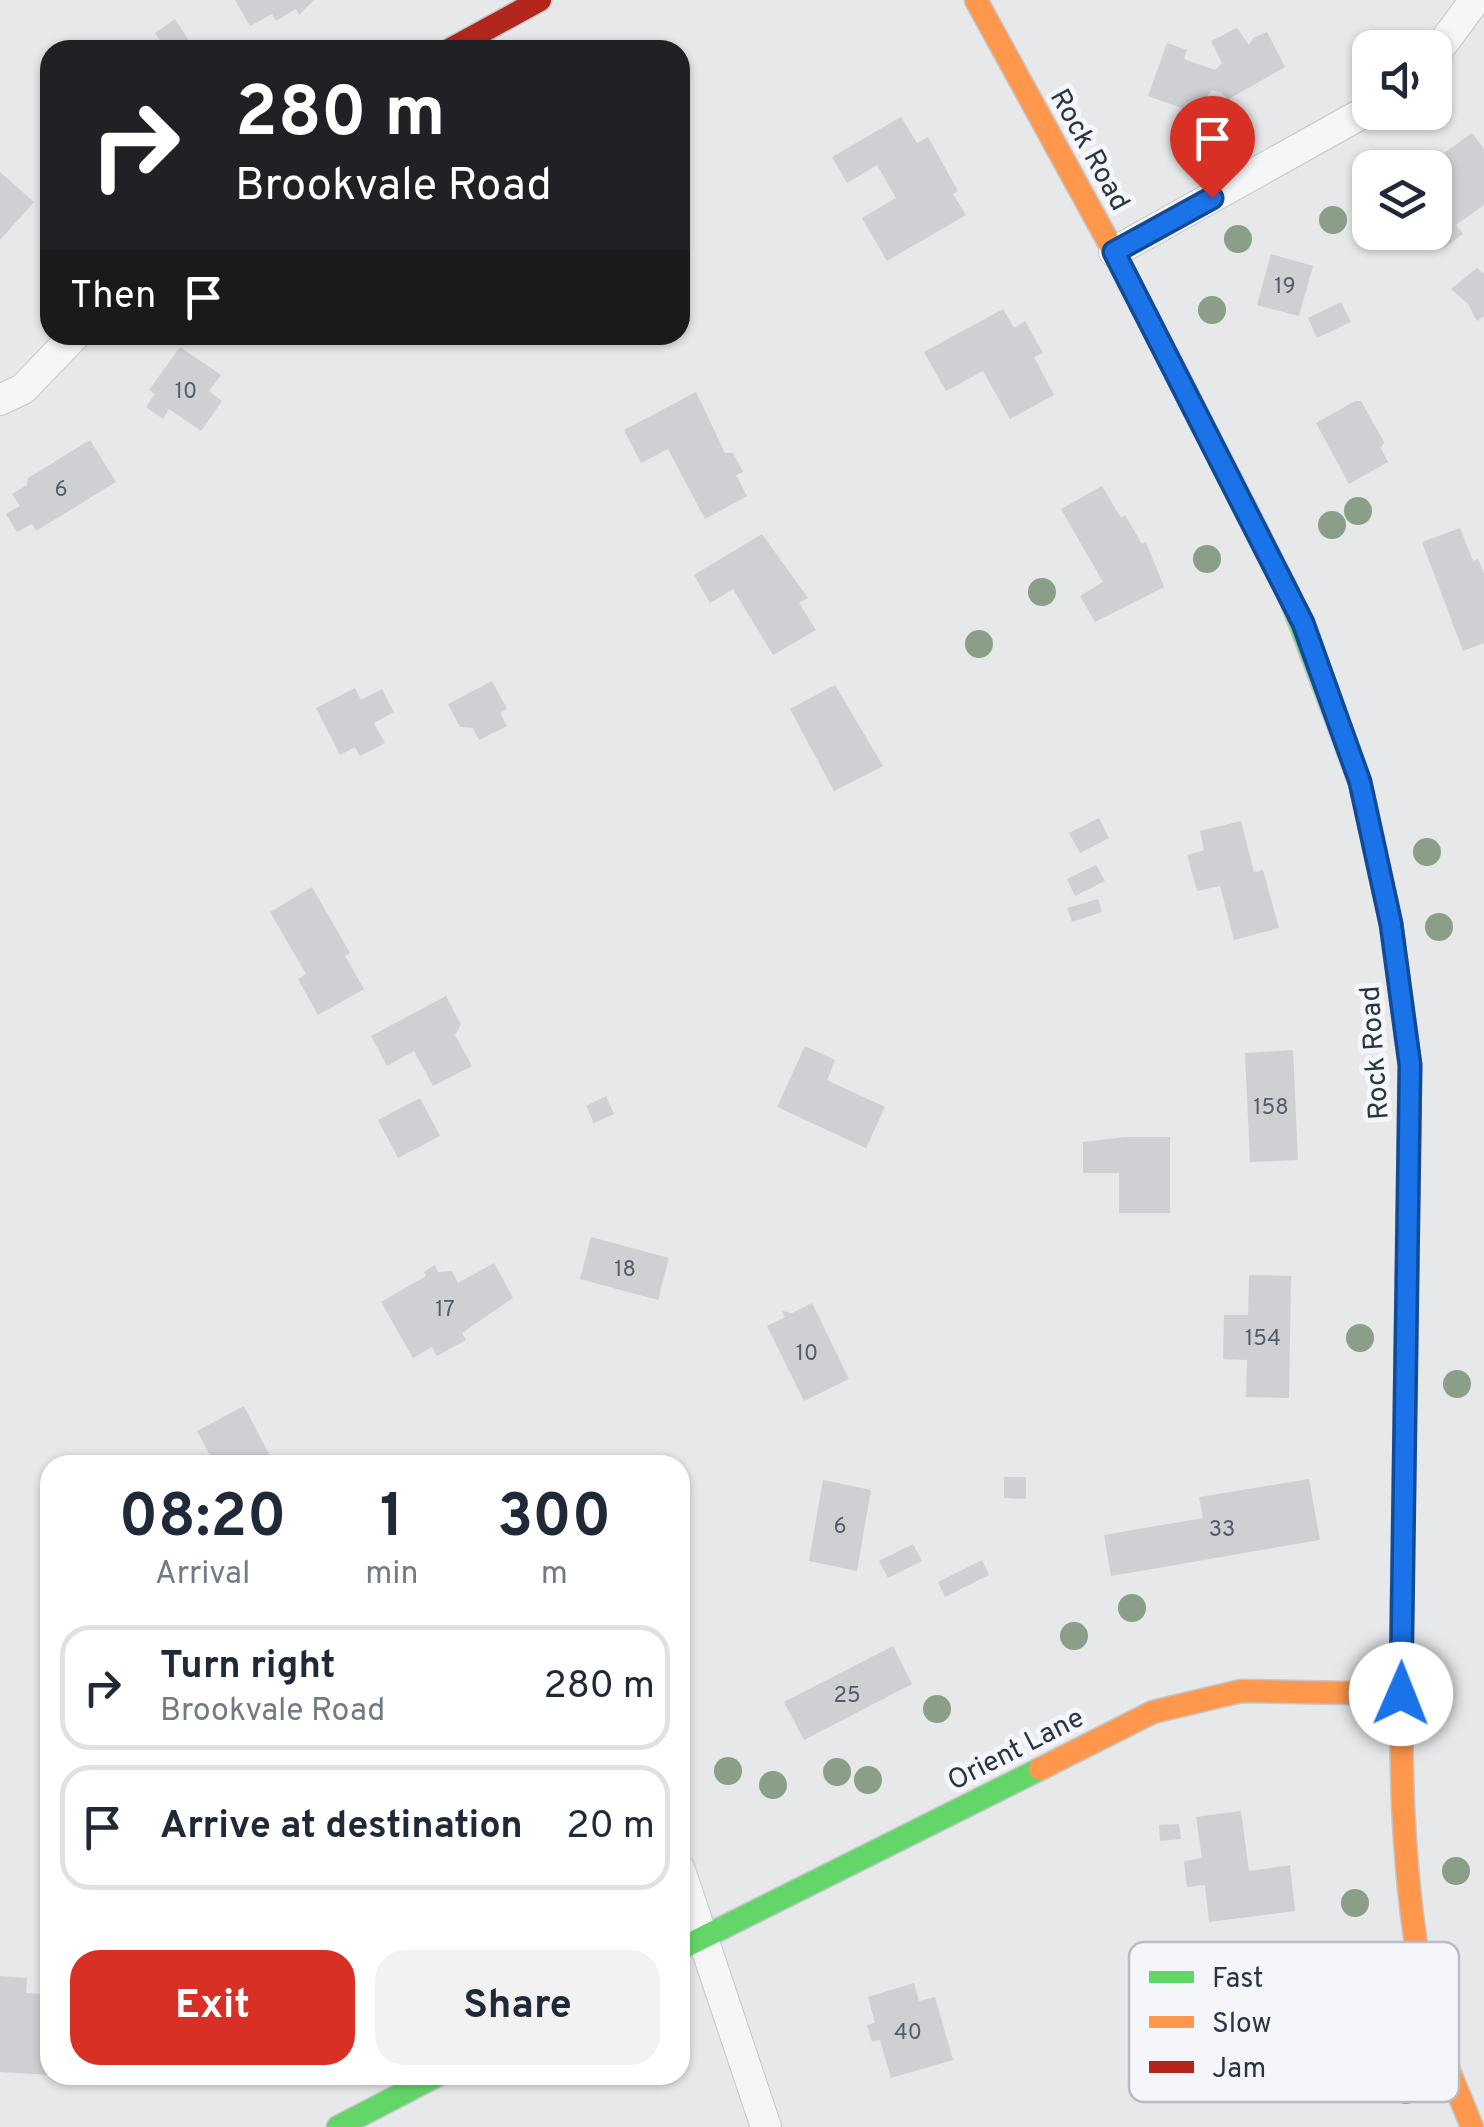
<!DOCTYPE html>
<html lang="en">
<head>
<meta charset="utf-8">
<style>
	body { margin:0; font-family:Overpass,sans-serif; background:#f2f2f3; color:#1f2937; height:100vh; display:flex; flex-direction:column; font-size:38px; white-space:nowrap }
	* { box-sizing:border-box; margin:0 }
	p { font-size:32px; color:#747a83 }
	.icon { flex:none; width:55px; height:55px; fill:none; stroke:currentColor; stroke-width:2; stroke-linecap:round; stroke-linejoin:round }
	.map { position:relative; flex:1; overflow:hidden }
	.panel { position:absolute; left:40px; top:1455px; width:650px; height:630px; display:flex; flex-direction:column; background:#fff; border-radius:30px; box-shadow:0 2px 8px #0004 }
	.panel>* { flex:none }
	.guide { position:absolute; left:40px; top:40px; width:650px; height:305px; border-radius:30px; box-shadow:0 2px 8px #0004; background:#202124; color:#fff; overflow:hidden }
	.tools { position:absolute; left:1352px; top:30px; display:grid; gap:20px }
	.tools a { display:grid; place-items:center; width:100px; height:100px; border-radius:20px; background:#fff; box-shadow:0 2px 8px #0004; font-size:50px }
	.pin { position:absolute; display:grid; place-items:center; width:85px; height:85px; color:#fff; margin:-102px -42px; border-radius:50% 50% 50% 0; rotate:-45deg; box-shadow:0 0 10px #0007 }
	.pin .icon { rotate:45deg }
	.me { position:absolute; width:110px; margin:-55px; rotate:1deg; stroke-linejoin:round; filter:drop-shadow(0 0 8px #0008) }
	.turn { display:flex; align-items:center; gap:35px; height:210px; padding:0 30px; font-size:45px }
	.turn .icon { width:130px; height:130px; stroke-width:2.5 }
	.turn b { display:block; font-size:70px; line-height:85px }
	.then { display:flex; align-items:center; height:95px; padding:0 30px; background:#0003; gap:20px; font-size:38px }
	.eta { display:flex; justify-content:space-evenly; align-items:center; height:170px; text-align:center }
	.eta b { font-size:60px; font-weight:700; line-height:70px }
	.button { display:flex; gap:20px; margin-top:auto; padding:20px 30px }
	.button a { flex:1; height:115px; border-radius:30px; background:#d93025; color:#fff; font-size:40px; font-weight:700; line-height:115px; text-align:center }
	.button a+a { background:#f2f2f3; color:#1f2937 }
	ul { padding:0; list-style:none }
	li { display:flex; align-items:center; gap:30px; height:125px; margin:0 20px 15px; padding:0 10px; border:5px solid #e0e1e3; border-radius:30px }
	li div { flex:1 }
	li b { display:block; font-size:38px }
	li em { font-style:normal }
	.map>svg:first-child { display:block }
	.building { fill:#ced0d3 }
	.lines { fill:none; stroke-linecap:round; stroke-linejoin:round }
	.street-casing { stroke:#c4c6c8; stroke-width:32 }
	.fast-casing { stroke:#c4c6c8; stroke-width:25 }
	.slow-casing { stroke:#c4c6c8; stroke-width:25 }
	.jam-casing { stroke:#c4c6c8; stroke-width:25 }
	.street { stroke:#f5f6f7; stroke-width:30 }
	.fast { stroke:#63d668; stroke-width:22 }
	.slow { stroke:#ff974d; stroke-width:22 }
	.jam { stroke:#b3261e; stroke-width:22 }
	.tree { fill:#8a9e88 }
	.route-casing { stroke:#114b97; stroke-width:25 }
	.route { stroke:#1a73e8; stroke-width:18 }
	.labels { text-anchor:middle; stroke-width:10; stroke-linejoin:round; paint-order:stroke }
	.number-label { font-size:22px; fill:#545c69 }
	.street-label { font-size:28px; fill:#2b3445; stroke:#f4f6f9 }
	.key { fill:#f4f6f9; stroke:#b8bcc3; stroke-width:2.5 }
	.key-label { font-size:28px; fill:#2b3445 }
</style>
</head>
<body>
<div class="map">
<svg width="1484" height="2127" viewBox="0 0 1484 2127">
	<rect width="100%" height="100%" fill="#e6e8ea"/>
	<g class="building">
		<polygon points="235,0 314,0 299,15 296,9 276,21 272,14 250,26"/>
		<polygon points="175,19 195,50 167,50 155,33"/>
		<polygon points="1237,28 1249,45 1253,38 1267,32 1285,67 1227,100 1222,93 1212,90 1196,113 1148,96 1167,43 1187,50 1184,59 1215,70 1222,63 1211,41"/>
		<polygon points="901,117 917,143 928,137 958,191 953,194 966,215 887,261 862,218 896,198 877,165 847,183 832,157"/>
		<polygon points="1472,133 1484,149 1484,205 1456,225 1463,234 1444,248 1435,235 1435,185 1444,178 1432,162"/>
		<polygon points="0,172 34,202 0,240"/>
		<polygon points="1271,254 1313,266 1299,316 1257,305"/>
		<polygon points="1477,268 1484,274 1484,316 1477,321 1468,304 1451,289"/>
		<polygon points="1341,302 1351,322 1317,338 1308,318"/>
		<polygon points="1003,309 1014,328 1025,321 1043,353 1034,357 1054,395 1010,419 983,371 946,391 924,352"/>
		<polygon points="180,347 221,375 209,391 222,401 201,431 169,409 163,419 146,407 155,394 149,390"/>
		<polygon points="696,392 725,453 733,453 743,472 736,475 747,496 705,519 668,449 641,463 624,430"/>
		<polygon points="1355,401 1361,401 1384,442 1381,448 1388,462 1349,484 1316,423"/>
		<polygon points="90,440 116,482 36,531 32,524 17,532 6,514 20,506 12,494 27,485 28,478"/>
		<polygon points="1102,486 1121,518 1125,515 1142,544 1146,542 1164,587 1095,622 1080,596 1103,582 1061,509"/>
		<polygon points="1460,528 1473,561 1478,559 1484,574 1484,643 1463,651 1422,542"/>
		<polygon points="762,534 808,598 799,603 816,630 773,655 733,589 710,603 694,575"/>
		<polygon points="492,681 507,709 500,713 507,726 479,740 473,728 460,727 448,704"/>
		<polygon points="835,685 883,766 834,791 790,709"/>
		<polygon points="355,688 361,700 382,689 394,712 374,723 385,743 360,756 355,747 340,755 316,708"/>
		<polygon points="1099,818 1109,838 1080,853 1069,833"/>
		<polygon points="1241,821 1254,872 1263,870 1279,928 1234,940 1220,886 1197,891 1187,855 1204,850 1200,831"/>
		<polygon points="1096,865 1105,881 1075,896 1067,879"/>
		<polygon points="312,887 350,953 345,956 364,989 318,1015 298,979 306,974 270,912"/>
		<polygon points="1098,899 1102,912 1072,922 1067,908"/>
		<polygon points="446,996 461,1025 455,1035 472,1066 433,1086 414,1051 387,1066 371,1036"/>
		<polygon points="805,1046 835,1060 827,1080 885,1107 866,1148 777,1107"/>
		<polygon points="1293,1050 1298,1160 1250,1162 1245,1053"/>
		<polygon points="606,1096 614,1114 594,1123 586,1106"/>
		<polygon points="420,1098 440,1136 398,1158 378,1120"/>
		<polygon points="1125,1137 1170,1137 1170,1213 1119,1213 1119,1173 1083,1173 1083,1142"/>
		<polygon points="591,1237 669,1258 658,1300 580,1279"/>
		<polygon points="494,1263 513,1298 462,1333 466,1340 437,1356 432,1347 413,1358 381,1302 426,1276 424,1272 435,1265 438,1272 452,1271 458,1283"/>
		<polygon points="1249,1275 1291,1276 1289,1398 1246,1397 1247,1360 1223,1359 1224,1315 1248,1315"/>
		<polygon points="812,1303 849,1379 804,1401 767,1326 785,1317 782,1311 792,1313"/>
		<polygon points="244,1406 271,1458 268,1465 215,1465 197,1431"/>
		<polygon points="1004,1477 1026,1477 1026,1499 1004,1498"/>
		<polygon points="1309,1479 1320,1540 1111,1576 1104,1535 1203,1518 1199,1497"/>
		<polygon points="823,1480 871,1490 857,1571 809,1561"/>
		<polygon points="913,1544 922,1561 888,1578 879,1561"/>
		<polygon points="982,1560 989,1575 945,1597 938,1582"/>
		<polygon points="893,1646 912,1684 804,1740 784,1702"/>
		<polygon points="1241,1811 1249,1871 1290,1865 1295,1911 1209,1922 1205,1885 1187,1887 1184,1861 1202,1858 1196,1817"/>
		<polygon points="1179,1824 1181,1839 1160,1841 1159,1825"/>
		<polygon points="0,1976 27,1978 26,1993 44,1994 42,2019 50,2019 50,2075 0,2072"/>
		<polygon points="914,1983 919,2001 935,1997 953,2060 891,2078 880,2040 872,2042 867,2025 875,2023 868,1997"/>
	</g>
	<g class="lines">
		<defs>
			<g id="street">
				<polyline points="1435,54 1475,0"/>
				<polyline points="1114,252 1370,109"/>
				<polyline points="0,400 23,389 75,335"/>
				<polyline points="680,1870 766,2127"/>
			</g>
			<g id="fast">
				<polyline points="1244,505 1288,592 1360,782 1391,924"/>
				<polyline points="680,1949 1040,1769"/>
				<polyline points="338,2127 438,2075"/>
			</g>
			<g id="slow">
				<polyline points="976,0 1114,252 1244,505"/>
				<path d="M1402 1600C1400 1735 1398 1879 1429 2012 1438 2051 1458 2090 1472 2127"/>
				<polyline points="1040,1769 1153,1712 1241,1691 1401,1694"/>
			</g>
			<g id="jam">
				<polyline points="449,50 540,0"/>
				<polyline points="1391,924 1410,1065 1402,1600"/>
			</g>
		</defs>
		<use href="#street" class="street-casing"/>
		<use href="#fast" class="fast-casing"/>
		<use href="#slow" class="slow-casing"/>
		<use href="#jam" class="jam-casing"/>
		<use href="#street" class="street"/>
		<use href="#fast" class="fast"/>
		<use href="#slow" class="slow"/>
		<use href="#jam" class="jam"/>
	</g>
	<g class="tree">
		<circle cx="1333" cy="220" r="14"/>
		<circle cx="1238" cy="239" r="14"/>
		<circle cx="1212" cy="310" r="14"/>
		<circle cx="1358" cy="511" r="14"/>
		<circle cx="1332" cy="525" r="14"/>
		<circle cx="1207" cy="559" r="14"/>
		<circle cx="1042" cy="592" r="14"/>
		<circle cx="979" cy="644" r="14"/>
		<circle cx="1427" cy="852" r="14"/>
		<circle cx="1439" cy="927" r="14"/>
		<circle cx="1360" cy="1338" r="14"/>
		<circle cx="1457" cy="1384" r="14"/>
		<circle cx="1132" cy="1608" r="14"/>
		<circle cx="1074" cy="1636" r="14"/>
		<circle cx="937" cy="1709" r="14"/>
		<circle cx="728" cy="1771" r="14"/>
		<circle cx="837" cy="1772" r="14"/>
		<circle cx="868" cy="1780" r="14"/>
		<circle cx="773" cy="1785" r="14"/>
		<circle cx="1456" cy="1871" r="14"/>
		<circle cx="1355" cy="1903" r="14"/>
		<circle cx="1406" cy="2090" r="14"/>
	</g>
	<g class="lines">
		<defs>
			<polyline id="route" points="1212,198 1114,252 1303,623 1360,782 1391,924 1410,1065 1401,1694"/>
		</defs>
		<use href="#route" class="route-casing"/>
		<use href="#route" class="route"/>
	</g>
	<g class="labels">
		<g class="number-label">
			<text x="1285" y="293">19</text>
			<text x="186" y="398">10</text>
			<text x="61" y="496">6</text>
			<text x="1271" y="1114">158</text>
			<text x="625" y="1276">18</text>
			<text x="445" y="1316">17</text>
			<text x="1263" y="1345">154</text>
			<text x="807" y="1360">10</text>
			<text x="840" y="1533">6</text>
			<text x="1222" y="1536">33</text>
			<text x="847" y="1702">25</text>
			<text x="908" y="2039">40</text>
		</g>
		<g class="street-label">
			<text transform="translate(1091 149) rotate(61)" y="10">Rock Road</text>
			<text transform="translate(1373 1053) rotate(-94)" y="10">Rock Road</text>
			<text transform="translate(1015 1748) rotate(-27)" y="10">Orient Lane</text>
		</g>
	</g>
	<rect x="1129" y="1942" width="330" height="160" rx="15" class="key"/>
	<rect x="1149" y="1971" width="45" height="12" fill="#63d668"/>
	<rect x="1149" y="2016" width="45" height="12" fill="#ff974d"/>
	<rect x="1149" y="2061" width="45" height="12" fill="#b3261e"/>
	<g class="key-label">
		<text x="1212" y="1987">Fast</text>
		<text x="1212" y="2032">Slow</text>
		<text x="1212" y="2077">Jam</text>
	</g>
</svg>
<div class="tools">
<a><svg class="icon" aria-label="sound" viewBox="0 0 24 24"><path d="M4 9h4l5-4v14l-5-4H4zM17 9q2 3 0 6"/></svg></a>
<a><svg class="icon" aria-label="layers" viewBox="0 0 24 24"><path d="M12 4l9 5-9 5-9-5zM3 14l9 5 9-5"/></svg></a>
</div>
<div class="pin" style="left:1212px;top:198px;background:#d93025"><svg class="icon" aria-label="arrive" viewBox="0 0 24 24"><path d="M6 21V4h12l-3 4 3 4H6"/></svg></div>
<svg class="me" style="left:1401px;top:1694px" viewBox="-20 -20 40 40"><circle r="19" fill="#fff"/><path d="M0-13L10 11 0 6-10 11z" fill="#1a73e8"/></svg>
<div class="guide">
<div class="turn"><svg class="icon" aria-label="right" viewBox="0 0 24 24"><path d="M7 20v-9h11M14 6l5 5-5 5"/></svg><div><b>280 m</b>Brookvale Road</div></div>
<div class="then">Then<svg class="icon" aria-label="arrive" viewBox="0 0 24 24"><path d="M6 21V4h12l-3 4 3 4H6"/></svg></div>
</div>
<section class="panel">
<div class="eta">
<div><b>08:20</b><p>Arrival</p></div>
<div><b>1</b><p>min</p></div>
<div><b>300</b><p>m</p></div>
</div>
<ul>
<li><svg class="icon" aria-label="right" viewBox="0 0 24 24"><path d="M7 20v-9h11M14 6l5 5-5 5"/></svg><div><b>Turn right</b><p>Brookvale Road</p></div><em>280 m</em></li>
<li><svg class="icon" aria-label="arrive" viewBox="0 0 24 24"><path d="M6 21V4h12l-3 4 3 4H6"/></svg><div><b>Arrive at destination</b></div><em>20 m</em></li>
</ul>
<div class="button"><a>Exit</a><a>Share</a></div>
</section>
</div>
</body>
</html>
